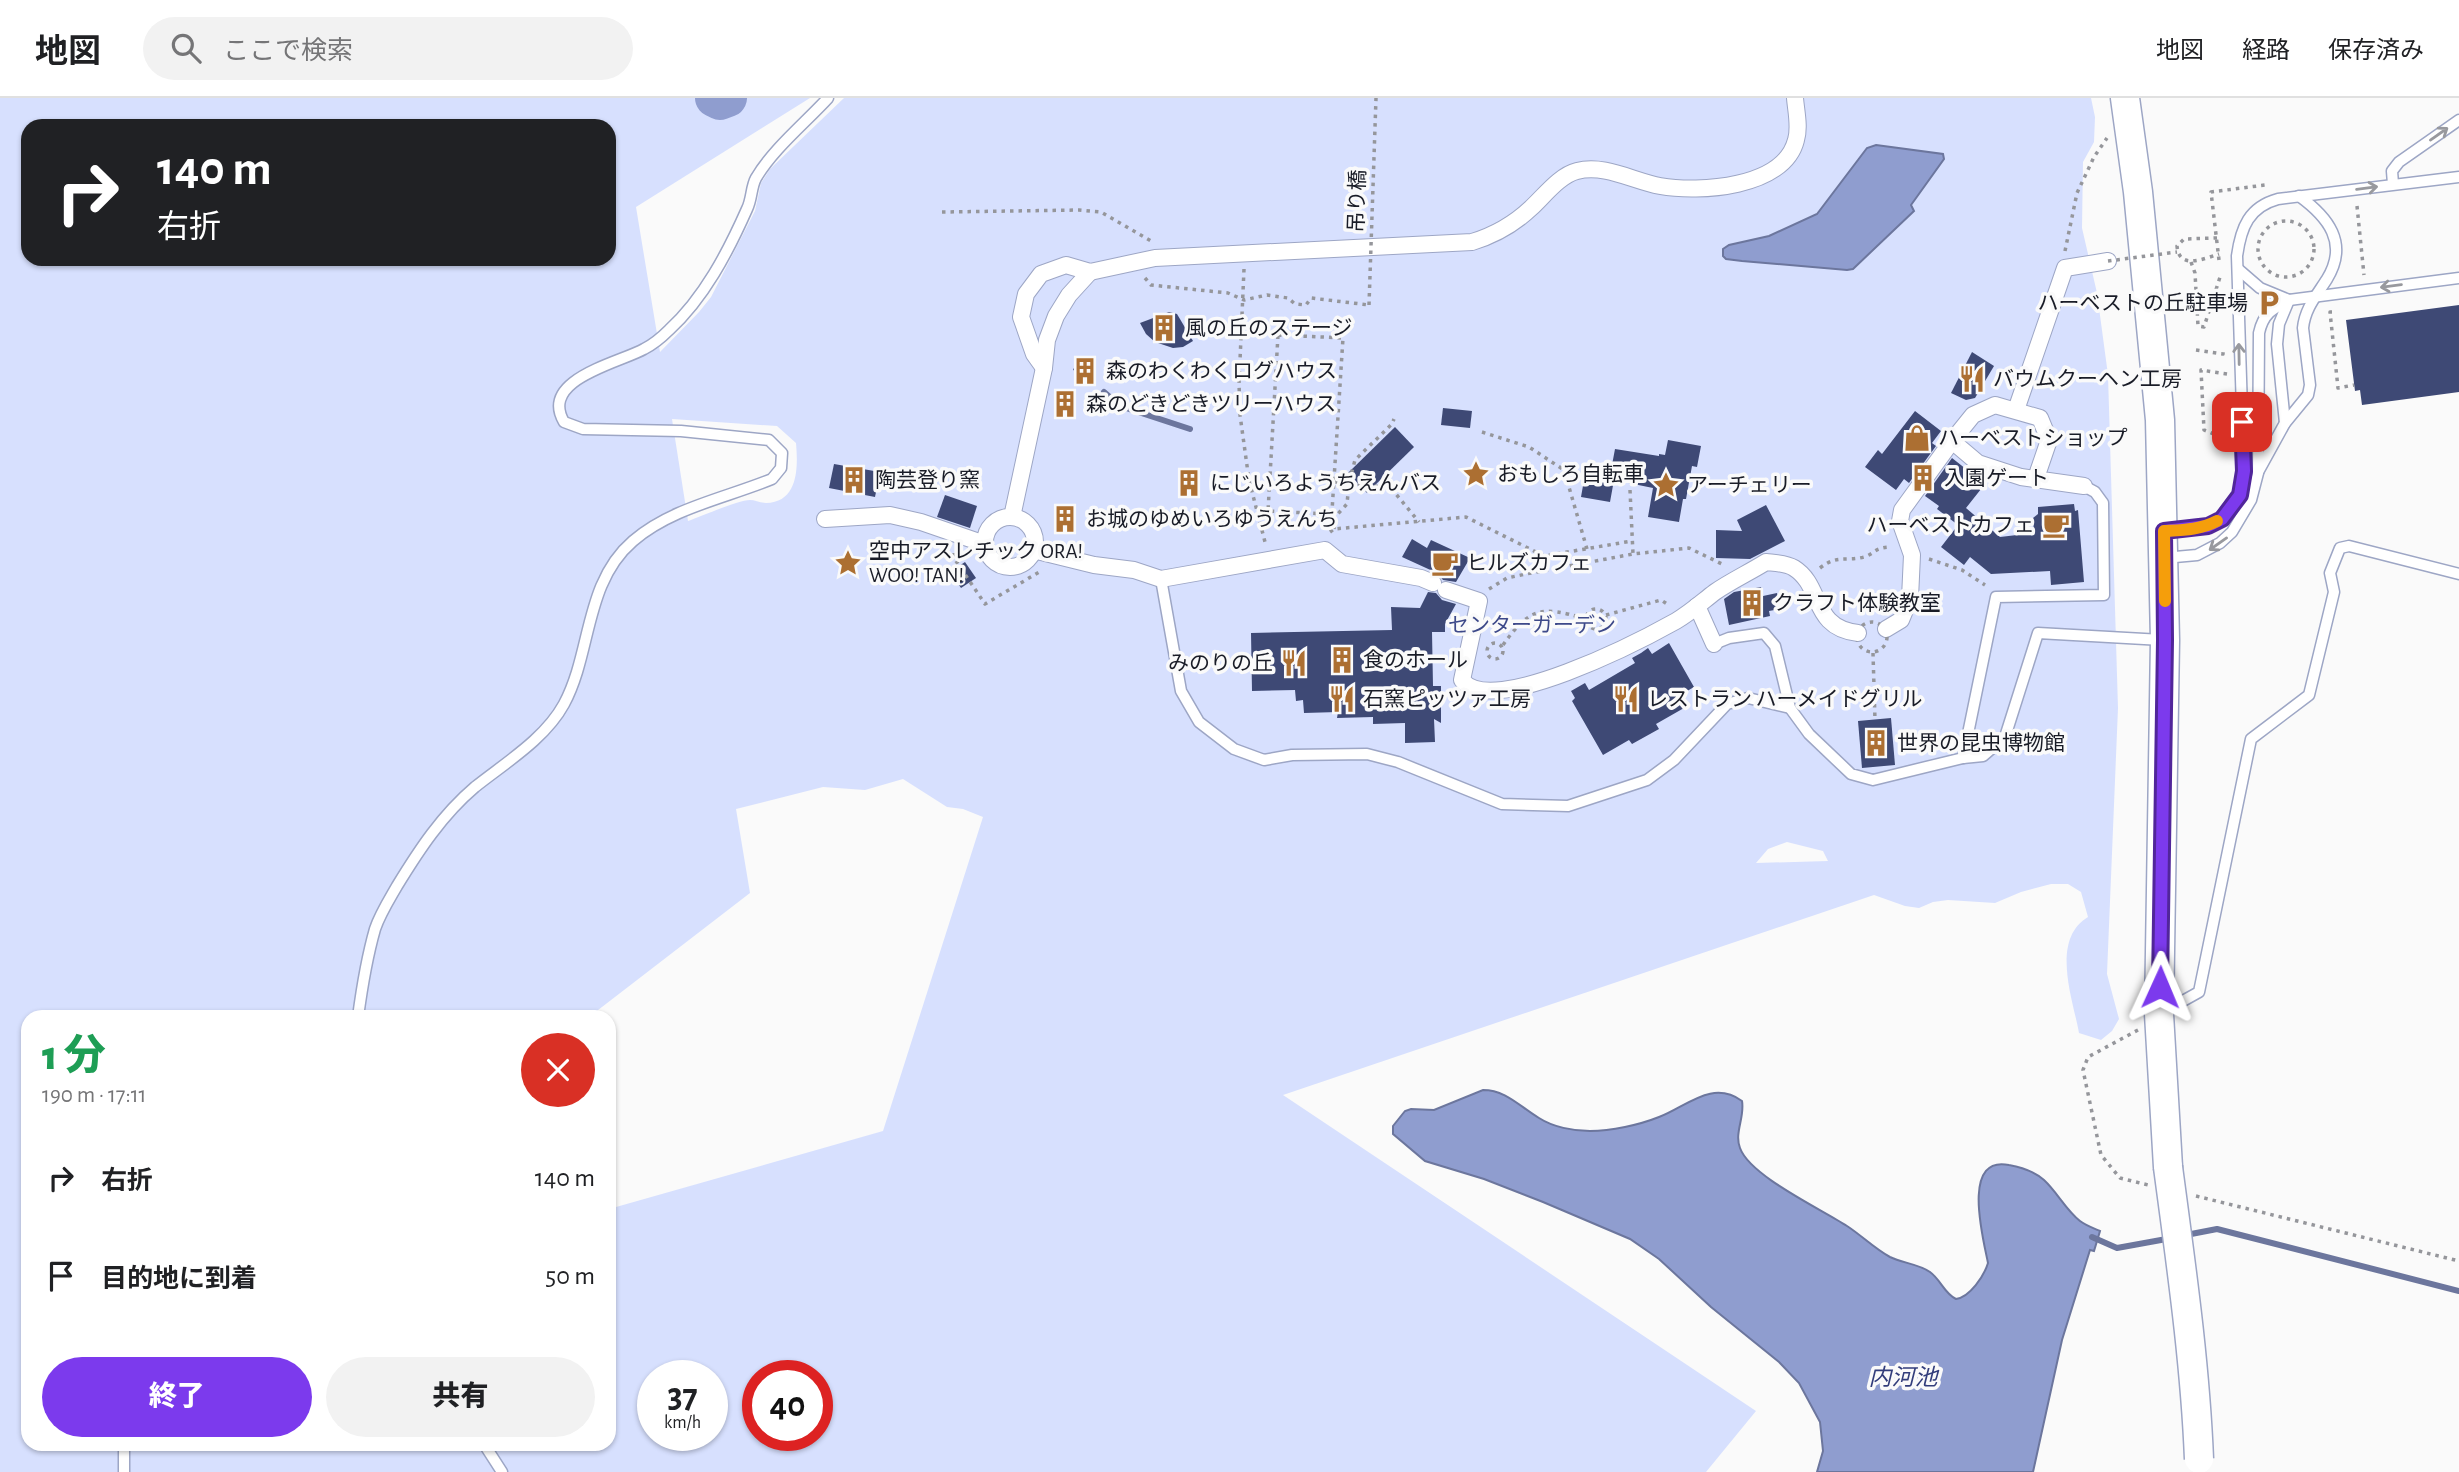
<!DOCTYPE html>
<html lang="ja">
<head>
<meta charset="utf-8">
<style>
	body { margin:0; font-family:"Alegreya Sans","Noto Sans JP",sans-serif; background:#f2f2f2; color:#202124; height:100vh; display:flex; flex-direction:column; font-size:26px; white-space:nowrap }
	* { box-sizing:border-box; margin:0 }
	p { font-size:23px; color:#757577 }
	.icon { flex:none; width:38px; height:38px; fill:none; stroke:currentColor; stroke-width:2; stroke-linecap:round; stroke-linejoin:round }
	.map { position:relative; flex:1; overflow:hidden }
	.panel { position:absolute; left:21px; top:912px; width:595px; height:441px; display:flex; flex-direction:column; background:#fff; border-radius:21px; box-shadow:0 2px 5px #0004 }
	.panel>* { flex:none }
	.hud { position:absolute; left:21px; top:21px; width:595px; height:147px; border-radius:21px; box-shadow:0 2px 5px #0004; background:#202124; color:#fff; overflow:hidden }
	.speed { position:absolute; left:637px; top:1262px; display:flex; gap:14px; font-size:35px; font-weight:700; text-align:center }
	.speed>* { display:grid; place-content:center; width:91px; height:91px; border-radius:50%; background:#fff; box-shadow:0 2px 5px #0004; line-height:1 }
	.speed small { font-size:18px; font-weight:400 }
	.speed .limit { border:10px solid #d22; background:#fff; color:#111 }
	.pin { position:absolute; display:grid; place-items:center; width:60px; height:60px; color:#fff; margin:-30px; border-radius:14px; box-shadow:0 4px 10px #0006 }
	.me { position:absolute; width:77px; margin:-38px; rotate:1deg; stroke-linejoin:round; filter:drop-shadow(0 0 5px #0008) }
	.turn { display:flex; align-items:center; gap:24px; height:147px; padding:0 21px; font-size:32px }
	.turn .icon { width:91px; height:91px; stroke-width:2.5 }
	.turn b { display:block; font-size:49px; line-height:60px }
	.round { display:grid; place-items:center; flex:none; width:74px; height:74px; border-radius:37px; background:#f2f2f2 }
	.overview { display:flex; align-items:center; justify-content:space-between; height:119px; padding:0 21px }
	h1 { font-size:42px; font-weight:800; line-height:52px; color:#1e9e55 }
	.primary-button { display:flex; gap:14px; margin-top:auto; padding:14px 21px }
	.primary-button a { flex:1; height:80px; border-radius:42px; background:#7c3aed; color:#fff; font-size:28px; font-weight:800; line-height:80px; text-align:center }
	.primary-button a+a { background:#f2f2f2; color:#202124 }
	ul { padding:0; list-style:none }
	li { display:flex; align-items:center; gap:21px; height:98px; padding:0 21px }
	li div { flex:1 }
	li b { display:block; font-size:26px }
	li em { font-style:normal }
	header { display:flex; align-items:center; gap:42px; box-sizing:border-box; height:98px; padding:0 35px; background:#fff; border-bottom:2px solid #e0e0e0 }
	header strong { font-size:33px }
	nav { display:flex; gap:38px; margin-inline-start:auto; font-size:24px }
	.search { width:490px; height:63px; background:#f2f2f2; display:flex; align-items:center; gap:18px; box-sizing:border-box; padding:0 24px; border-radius:38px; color:#757577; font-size:26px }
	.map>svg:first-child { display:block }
	.green { fill:#d7e0fe; fill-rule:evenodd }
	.water { fill:#8f9dcf; stroke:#6c769d; stroke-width:2 }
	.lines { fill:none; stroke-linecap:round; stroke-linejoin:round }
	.stream { stroke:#6c769d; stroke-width:6 }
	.river { stroke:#8f9dcf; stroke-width:38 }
	.building { fill:#3e4975 }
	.service-casing { stroke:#9da6c5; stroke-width:13 }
	.pedestrian-casing { stroke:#9da6c5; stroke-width:18 }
	.tertiary-casing { stroke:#9da6c5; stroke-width:31 }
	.path { stroke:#95969b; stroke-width:3.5; stroke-dasharray:3.5 5; stroke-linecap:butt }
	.service { stroke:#fff; stroke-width:10 }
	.pedestrian { stroke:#fff; stroke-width:16 }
	.tertiary { stroke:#fff; stroke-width:28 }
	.tertiary-bridge-casing { stroke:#9da6c5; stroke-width:31; stroke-linecap:butt }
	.path-bridge { stroke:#95969b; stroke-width:3.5; stroke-dasharray:3.5 5; stroke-linecap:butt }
	.tertiary-bridge { stroke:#fff; stroke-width:28 }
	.oneway { stroke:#98999e }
	.route-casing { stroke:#51269a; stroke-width:18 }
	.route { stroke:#7c3aed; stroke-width:12 }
	.slow { stroke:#f59e0b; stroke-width:12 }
	.labels { text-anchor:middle; stroke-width:7; stroke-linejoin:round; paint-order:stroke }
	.street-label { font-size:21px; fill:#191c27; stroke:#fafafa }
	.poi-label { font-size:21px; fill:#191c27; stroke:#fafafa; text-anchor:start }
	.park-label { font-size:21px; fill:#3d4989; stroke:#fafafa }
	.water-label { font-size:23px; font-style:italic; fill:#323d7b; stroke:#fafafa }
</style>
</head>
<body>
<header>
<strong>地図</strong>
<div class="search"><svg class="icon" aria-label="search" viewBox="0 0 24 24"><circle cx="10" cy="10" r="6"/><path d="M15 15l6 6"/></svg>ここで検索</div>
<nav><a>地図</a><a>経路</a><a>保存済み</a></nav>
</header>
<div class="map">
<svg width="2459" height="1374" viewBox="0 0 2459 1374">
	<rect width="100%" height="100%" fill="#fafafa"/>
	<path class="green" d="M0 0H810L636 109 660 254 699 214 711 199 755 113 761 85 770 71 844 0H2091L2095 19 2094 44 2083 64 2082 130 2097 195 2108 277 2118 610 2107 876 2119 921 2112 933 2101 942 2079 935C2073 901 2050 842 2088 819L2081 794 2068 786H2051L2021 794 1995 805 1948 802 1933 804 1919 810 1905 808 1874 797 1283 997 1756 1313 1706 1374H0ZM28 28H609V161H28ZM672 321 777 328 796 345C798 368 799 404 766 405 761 405 755 402 750 402 739 402 702 418 688 423ZM903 681 947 709 963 711 983 719 883 1033 609 1111V1346H28V919H589L750 795 736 711 823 689 865 692ZM1787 744 1823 753 1828 763 1756 765 1768 751ZM653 1278H712V1337H653ZM758 1278H817V1337H758Z"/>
	<g class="water">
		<polygon points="1876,47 1943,56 1944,61 1911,107 1914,113 1853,171 1847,172 1742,163 1726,161 1723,158 1723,151 1729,147 1769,138 1817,116 1867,50"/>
		<path d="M1483 992C1506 992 1519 1008 1539 1020 1553 1029 1573 1033 1590 1033 1611 1033 1639 1027 1659 1019 1686 1009 1712 981 1742 1003 1745 1019 1734 1035 1740 1050 1750 1078 1821 1111 1847 1128 1861 1137 1875 1151 1890 1159 1902 1165 1919 1166 1930 1174 1941 1182 1944 1195 1956 1201 1970 1199 1984 1178 1988 1165 1983 1140 1961 1057 2009 1067 2020 1069 2035 1074 2044 1082 2057 1094 2066 1112 2080 1123 2085 1127 2093 1130 2100 1133L2094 1153 2090 1152 2062 1242 2033 1374H1817L1823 1353 1820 1324 1799 1285 1779 1264 1711 1209 1659 1161 1630 1141 1543 1104 1484 1081 1425 1063 1393 1036V1028L1405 1013 1411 1011 1434 1012Z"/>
	</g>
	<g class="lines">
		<g class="stream">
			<polyline points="1104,294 1120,308 1190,331"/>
			<polyline points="2186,1137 2217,1131 2459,1193"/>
			<polyline points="2092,1139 2117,1150 2172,1140"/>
		</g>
		<polyline class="river" points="714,0 720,3 728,0"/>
	</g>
	<g class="building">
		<polygon points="2459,207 2459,294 2362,307 2360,292 2355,293 2346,222"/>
		<polygon points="1169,214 1177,216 1193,243 1183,249 1173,250 1155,244 1146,236 1140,225"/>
		<polygon points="1972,254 1994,268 1975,300 1966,302 1951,295"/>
		<polygon points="1088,262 1096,276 1081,285 1073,271"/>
		<polygon points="1443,310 1472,313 1470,330 1441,327"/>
		<polygon points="1915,313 1941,333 1932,345 1936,348 1909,385 1904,381 1896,392 1865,369 1878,352 1882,356"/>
		<polygon points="1395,329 1414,349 1367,395 1348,375"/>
		<polygon points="1668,342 1701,348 1697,369 1692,368 1686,401 1683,401 1679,424 1648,419 1653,390 1614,382 1610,404 1581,399 1584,382 1595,383 1598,365 1612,367 1615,351 1659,358 1659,356 1665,357"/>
		<polygon points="1952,360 1985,386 1966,410 2000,439 2034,435 2033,420 2038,416 2038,409 2074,406 2075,413 2078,412 2084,484 2051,487 2050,473 1991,476 1970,459 1964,467 1941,449 1958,427 1937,411 1939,408 1925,398"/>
		<polygon points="834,366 880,374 875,399 829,390"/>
		<polygon points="945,397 977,408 970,430 937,419"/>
		<polygon points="1766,407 1785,443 1750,461 1716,460 1716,432 1742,433 1737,422"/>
		<polygon points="1412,441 1427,450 1431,442 1470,460 1456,484 1443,482 1437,475 1402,459"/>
		<polygon points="965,464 976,480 961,490 950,474"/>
		<polygon points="1761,489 1763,498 1777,495 1780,511 1769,513 1770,518 1729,527 1724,501 1734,494"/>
		<polygon points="1428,494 1436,495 1442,502 1456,506 1445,526 1445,534 1432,534 1433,588 1441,588 1441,625 1434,621 1435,644 1405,645 1405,625 1373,626 1373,619 1337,620 1338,614 1304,615 1303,602 1296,603 1295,592 1252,593 1251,535 1392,532 1391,509 1420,510"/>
		<polygon points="1669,545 1694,589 1677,599 1684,610 1656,626 1659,631 1632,646 1629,642 1603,657 1572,603 1575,600 1571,593 1585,585 1589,592 1635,565 1632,560 1641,555 1648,550 1652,556"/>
		<polygon points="1891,620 1895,667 1862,670 1858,623"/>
	</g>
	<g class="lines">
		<defs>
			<g id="service">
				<polyline points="2393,86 2392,73 2399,64 2459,22"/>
				<polyline points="2238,171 2260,190 2289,202"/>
				<polyline points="2285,325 2277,246 2279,226 2289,202"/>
				<path d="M2258 374 2285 325 2308 297 2310 287 2303 230C2305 210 2317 197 2327 181 2349 145 2328 119 2299 98"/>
				<path d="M2164 433C2213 430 2235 426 2244 373L2237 158C2241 129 2249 109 2278 101L2459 79"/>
				<path d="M2164 460 2197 457 2220 445 2232 434 2251 402 2258 375 2259 235C2263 216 2272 211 2289 202L2459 180"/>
				<polyline points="1161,481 1181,593 1199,624 1234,651 1264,662 1292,657 1367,656 1398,664 1502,706 1568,708 1647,682 1674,662 1727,606 1748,600 1790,610"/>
				<polyline points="1714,546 1729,540 1764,535 1775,548 1790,610 1809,636 1851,676 1873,682 1963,660 1983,658 2005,639 2038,535 2162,542"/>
				<polyline points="1963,660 1996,499 2104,497 2103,405 2095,394 2084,388"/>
				<polyline points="2163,914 2199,894 2251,641 2309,597 2334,494 2330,475 2340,450 2349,448 2459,476"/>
				<path d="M358 919C362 889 367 859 375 831 380 816 389 802 397 788 419 752 442 717 475 689 505 665 545 641 564 606 592 554 584 485 633 443 671 410 726 400 772 381L781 370 782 355 769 342 681 333 583 331 564 324C539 281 619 265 644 251 652 247 662 239 669 232 704 200 728 154 747 111 752 101 751 89 756 80 773 51 805 25 828 0"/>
				<polyline points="484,1346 502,1374"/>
				<polyline points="124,1374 124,1346"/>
			</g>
			<g id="pedestrian">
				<path d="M1044 270 1034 256 1021 219 1026 196 1041 176 1066 167 1090 174 1155 160 1472 144C1495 137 1514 126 1531 110 1544 98 1560 77 1577 73 1605 66 1633 83 1660 88 1699 95 1784 90 1796 42 1800 29 1796 13 1795 0"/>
				<polyline points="2016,312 2065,170 2108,163"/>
				<polyline points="2036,380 2049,342 2040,320 1995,307 1973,317 1952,343 1978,365 2021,379 2084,388"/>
				<polyline points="1012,419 1044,270 1047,242 1056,218 1069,197 1090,174"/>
				<circle cx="1010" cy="444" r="25"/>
				<polyline points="825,421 890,417 921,424 985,446"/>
				<polyline points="1033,452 1094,467 1134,472 1161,481 1325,452 1342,466 1421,480 1433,485"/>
				<path d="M1446 492 1479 503 1462 582C1491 621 1642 542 1676 523 1690 515 1702 504 1715 494 1731 483 1750 474 1766 464 1775 465 1786 465 1794 470 1823 488 1811 530 1858 535"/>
				<polyline points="1697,508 1714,546"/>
				<polyline points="1886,531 1901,522 1910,500 1912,457 1900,423 1902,412 1952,343"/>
			</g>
			<polyline id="tertiary" points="2125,0 2138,94 2160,322 2165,542 2159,916 2168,1069"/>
		</defs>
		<use href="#service" class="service-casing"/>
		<use href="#pedestrian" class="pedestrian-casing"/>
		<use href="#tertiary" class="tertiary-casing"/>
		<g class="path">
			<polyline points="2357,108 2364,177"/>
			<polyline points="942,114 1079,112 1101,114 1151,143"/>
			<circle cx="2286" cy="151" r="28"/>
			<path d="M2217 140 2184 141 2177 148C2179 172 2203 161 2219 156"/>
			<polyline points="2065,153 2077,95 2094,59 2107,40"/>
			<polyline points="2219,162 2211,94 2265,87"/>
			<polyline points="2191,164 2195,175 2198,228 2204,229 2221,176"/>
			<polyline points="1244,171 1239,285 1240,317 1249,382 1265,444"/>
			<polyline points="1145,180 1151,187 1228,195 1244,202 1267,197 1288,200 1295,206 1306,207 1311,200 1369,207"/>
			<polyline points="2332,214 2330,214 2338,290 2354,287"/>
			<polygon points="1278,237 1343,240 1332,413 1329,416 1268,413"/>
			<polyline points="2196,252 2223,256 2223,253"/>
			<polyline points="2227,276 2201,272 2204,332 2228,342"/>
			<polyline points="1482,334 1529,349 1564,372 1587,451"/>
			<polyline points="1334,384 1349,385 1355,362 1392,326 1394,321"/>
			<polyline points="1630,392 1633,456"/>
			<polyline points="1334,431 1335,419 1347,406 1349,385 1391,390 1419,424"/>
			<polyline points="1330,434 1334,431 1466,419 1544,458 1632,443"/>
			<polyline points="954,455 954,460 985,506 1041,473"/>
			<polyline points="1929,461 1962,472 1985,487"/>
			<path d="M1820 470C1838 456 1845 464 1864 459 1876 455 1873 450 1890 449"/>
			<polyline points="1489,491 1507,480 1526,476 1633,456 1689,450 1724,467"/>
			<circle cx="1596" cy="521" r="10"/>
			<polyline points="1606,517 1661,502 1670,508"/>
			<circle cx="1872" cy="539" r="15"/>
			<circle cx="1495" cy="553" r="8"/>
			<path d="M1503 547C1529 510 1542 507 1585 521"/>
			<polyline points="1873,555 1875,622"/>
			<polyline points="2138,932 2088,959 2083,972 2101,1057 2120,1080 2148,1087"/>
			<polyline points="2196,1098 2459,1163"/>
		</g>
		<use href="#service" class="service"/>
		<use href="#pedestrian" class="pedestrian"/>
		<use href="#tertiary" class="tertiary"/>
		<defs>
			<path id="tertiary-bridge" d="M2168 1069C2181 1167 2195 1263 2199 1361"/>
		</defs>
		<use href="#tertiary-bridge" class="tertiary-bridge-casing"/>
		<g class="path-bridge">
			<polyline points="2108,163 2177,154"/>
			<polyline points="1369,207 1376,0"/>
		</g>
		<use href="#tertiary-bridge" class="tertiary-bridge"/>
	</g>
	<defs><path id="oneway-shaft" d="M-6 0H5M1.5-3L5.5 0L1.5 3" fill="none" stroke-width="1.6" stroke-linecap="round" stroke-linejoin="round" transform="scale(1.75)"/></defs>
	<g class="oneway">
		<use href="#oneway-shaft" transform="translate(2439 36) rotate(-35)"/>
		<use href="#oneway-shaft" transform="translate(2367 90) rotate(-7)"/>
		<use href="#oneway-shaft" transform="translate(2391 188) rotate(173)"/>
		<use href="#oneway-shaft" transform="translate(2239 256) rotate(-91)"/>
		<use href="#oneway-shaft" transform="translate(2218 446) rotate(145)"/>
	</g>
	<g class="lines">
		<defs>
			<polyline id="route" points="2160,889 2165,542 2164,433 2208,428 2222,421 2240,397 2244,373 2242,324"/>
		</defs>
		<use href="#route" class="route-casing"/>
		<use href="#route" class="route"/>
		<path class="slow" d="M2165 503 2164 433C2182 432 2200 432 2217 423"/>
	</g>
	<defs>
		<symbol id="parking-bare" viewBox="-9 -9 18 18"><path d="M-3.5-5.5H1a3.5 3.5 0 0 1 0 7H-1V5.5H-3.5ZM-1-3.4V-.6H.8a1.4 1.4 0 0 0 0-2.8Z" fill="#ac6f32" stroke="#fafafa" stroke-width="2.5" paint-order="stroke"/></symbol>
		<symbol id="building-bare" viewBox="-9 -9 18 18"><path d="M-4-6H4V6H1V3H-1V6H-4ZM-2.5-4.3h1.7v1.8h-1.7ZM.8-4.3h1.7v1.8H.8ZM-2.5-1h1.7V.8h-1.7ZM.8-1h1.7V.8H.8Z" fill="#ac6f32" stroke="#fafafa" stroke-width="2.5" paint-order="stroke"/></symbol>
		<symbol id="restaurant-bare" viewBox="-9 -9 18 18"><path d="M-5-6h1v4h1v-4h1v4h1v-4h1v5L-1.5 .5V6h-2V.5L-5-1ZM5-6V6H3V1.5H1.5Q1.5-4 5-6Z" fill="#ac6f32" stroke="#fafafa" stroke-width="2.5" paint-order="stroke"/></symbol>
		<symbol id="shop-bare" viewBox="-9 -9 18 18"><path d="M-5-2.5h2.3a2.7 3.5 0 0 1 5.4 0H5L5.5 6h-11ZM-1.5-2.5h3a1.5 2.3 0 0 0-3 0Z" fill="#ac6f32" stroke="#fafafa" stroke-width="2.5" paint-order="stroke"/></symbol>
		<symbol id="sight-bare" viewBox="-9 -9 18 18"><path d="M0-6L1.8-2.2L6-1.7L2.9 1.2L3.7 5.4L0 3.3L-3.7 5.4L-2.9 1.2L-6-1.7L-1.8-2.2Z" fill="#ac6f32" stroke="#fafafa" stroke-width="2.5" paint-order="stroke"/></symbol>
		<symbol id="cafe-bare" viewBox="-9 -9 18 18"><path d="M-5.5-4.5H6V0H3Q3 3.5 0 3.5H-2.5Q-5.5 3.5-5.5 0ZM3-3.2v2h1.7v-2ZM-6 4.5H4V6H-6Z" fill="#ac6f32" stroke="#fafafa" stroke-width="2.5" paint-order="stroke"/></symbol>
	</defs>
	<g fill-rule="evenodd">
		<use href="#parking-bare" x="2250" y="186" width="38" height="38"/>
		<use href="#building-bare" x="1145" y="211" width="38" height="38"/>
		<use href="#building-bare" x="1066" y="254" width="38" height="38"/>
		<use href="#restaurant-bare" x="1953" y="262" width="38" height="38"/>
		<use href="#building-bare" x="1046" y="287" width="38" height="38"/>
		<use href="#shop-bare" x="1898" y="321" width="38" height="38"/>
		<use href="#sight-bare" x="1457" y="357" width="38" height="38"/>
		<use href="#building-bare" x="1904" y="361" width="38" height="38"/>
		<use href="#building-bare" x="835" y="363" width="38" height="38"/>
		<use href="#building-bare" x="1170" y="366" width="38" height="38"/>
		<use href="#sight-bare" x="1647" y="368" width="38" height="38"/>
		<use href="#building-bare" x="1046" y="402" width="38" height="38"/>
		<use href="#cafe-bare" x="2037" y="408" width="38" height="38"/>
		<use href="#sight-bare" x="829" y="446" width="38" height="38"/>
		<use href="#cafe-bare" x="1426" y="446" width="38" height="38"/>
		<use href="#building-bare" x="1733" y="486" width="38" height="38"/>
		<use href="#building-bare" x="1323" y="543" width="38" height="38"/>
		<use href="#restaurant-bare" x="1275" y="546" width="38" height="38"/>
		<use href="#restaurant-bare" x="1323" y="582" width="38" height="38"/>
		<use href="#restaurant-bare" x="1607" y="582" width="38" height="38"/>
		<use href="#building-bare" x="1857" y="626" width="38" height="38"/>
	</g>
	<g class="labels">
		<g class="street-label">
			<text transform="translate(1357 103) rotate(-88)" y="7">吊り橋</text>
		</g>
		<g class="poi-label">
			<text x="2248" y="212" text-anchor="end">ハーベストの丘駐車場</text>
			<text x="1185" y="237">風の丘のステージ</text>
			<text x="1106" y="280">森のわくわくログハウス</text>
			<text x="1993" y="288">バウムクーヘン工房</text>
			<text x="1086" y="313">森のどきどきツリーハウス</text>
			<text x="1938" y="347">ハーベストショップ</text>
			<text x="1497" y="383">おもしろ自転車</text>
			<text x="1944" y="387">入園ゲート</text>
			<text x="875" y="389">陶芸登り窯</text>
			<text x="1210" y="392">にじいろようちえんバス</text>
			<text x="1687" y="394">アーチェリー</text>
			<text x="1086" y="428">お城のゆめいろゆうえんち</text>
			<text x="2035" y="434" text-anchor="end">ハーベストカフェ</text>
			<text x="869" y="460">空中アスレチック ORA!<tspan x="869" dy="24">WOO! TAN!</tspan></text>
			<text x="1466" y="472">ヒルズカフェ</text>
			<text x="1773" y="512">クラフト体験教室</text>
			<text x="1363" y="569">食のホール</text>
			<text x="1273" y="572" text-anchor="end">みのりの丘</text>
			<text x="1363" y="608">石窯ピッツァ工房</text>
			<text x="1647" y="608">レストラン ハーメイドグリル</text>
			<text x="1897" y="652">世界の昆虫博物館</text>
		</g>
		<g class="park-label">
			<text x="1532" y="534">センターガーデン</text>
		</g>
		<g class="water-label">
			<text x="1903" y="1287">内河池</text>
		</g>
	</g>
</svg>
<div class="speed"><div>37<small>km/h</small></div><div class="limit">40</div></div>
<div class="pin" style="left:2242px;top:324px;background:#d93025"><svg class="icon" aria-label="arrive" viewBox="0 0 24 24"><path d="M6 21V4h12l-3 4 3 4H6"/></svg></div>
<svg class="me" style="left:2160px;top:889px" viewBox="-20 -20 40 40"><path d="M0-17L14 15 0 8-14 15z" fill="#7c3aed" stroke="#fff" stroke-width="4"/></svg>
<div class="hud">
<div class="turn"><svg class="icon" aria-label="right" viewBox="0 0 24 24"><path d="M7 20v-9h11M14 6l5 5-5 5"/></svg><div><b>140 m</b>右折</div></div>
</div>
<section class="panel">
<div class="overview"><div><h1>1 分</h1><p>190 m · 17:11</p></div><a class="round" style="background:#d93025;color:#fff"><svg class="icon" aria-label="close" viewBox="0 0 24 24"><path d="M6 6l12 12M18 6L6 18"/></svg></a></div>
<ul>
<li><svg class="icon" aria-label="right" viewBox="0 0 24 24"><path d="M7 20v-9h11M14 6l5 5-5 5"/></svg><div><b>右折</b></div><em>140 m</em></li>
<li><svg class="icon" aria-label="arrive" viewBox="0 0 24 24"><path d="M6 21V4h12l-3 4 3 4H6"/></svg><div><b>目的地に到着</b></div><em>50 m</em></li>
</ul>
<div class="primary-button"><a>終了</a><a>共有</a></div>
</section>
</div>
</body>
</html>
